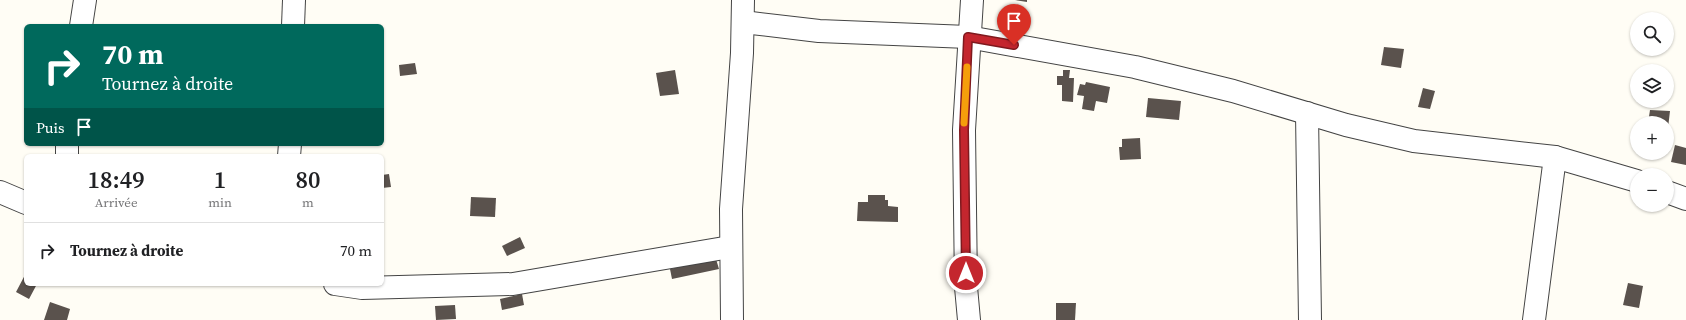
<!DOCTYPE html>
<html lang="fr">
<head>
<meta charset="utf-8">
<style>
	body { margin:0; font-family:"Source Serif 4",serif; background:#f2f2f2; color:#202124; height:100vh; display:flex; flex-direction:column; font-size:15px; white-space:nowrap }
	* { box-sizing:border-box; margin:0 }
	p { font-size:13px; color:#757577 }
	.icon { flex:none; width:22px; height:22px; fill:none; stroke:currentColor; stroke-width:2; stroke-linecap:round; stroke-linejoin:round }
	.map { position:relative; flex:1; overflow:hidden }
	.drawer { position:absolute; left:24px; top:154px; width:360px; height:132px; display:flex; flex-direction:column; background:#fff; border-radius:6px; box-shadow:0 1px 3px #0004 }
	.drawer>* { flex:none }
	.banner { position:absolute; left:24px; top:24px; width:360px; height:122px; border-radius:6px; box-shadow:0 1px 3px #0004; background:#00695c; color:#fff; overflow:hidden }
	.fabs { position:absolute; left:1630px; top:12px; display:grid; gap:8px }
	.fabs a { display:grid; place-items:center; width:44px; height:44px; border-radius:50%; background:#fff; box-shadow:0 1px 3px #0004; font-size:20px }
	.pin { position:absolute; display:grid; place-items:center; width:34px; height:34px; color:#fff; margin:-41px -17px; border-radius:50% 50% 50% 0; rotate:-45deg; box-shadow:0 0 4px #0007 }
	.pin .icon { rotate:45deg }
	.me { position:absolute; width:44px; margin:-22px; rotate:0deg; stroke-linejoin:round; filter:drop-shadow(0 0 3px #0008) }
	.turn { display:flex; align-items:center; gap:14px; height:84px; padding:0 12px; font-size:18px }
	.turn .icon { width:52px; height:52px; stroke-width:2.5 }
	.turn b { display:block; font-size:28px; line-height:34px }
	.then { display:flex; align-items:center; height:38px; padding:0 12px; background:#0003; gap:8px; font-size:15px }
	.eta { display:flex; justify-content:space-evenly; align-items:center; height:68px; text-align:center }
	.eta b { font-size:24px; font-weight:600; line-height:28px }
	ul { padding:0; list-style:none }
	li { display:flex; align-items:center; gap:12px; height:56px; padding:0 12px; border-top:1px solid #e0e0e0 }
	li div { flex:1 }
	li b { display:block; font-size:15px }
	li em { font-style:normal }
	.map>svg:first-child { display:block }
	.building { fill:#5a524d }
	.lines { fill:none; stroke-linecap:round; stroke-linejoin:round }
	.minor-casing { stroke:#444; stroke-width:24 }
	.minor { stroke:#fff; stroke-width:22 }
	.route-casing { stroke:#7f191e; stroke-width:10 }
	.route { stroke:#c4262e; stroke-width:7 }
	.slow { stroke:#f59e0b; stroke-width:7 }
</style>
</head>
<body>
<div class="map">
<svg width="1686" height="320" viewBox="0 0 1686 320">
	<rect width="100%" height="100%" fill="#fffdf5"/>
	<g class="building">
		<polygon points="1015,0 1027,0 1027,2"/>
		<polygon points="1384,47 1404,49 1401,68 1381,65"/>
		<polygon points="415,63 417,74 400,76 399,65"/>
		<polygon points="675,70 679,94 660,96 656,73"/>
		<polygon points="1063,70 1070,70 1069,78 1074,78 1073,102 1062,101 1062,85 1057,85 1057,76 1063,76"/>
		<polygon points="1086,82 1110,87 1107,103 1096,101 1094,111 1082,109 1084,96 1077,95 1080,84 1085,85"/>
		<polygon points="1423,88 1435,91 1430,109 1418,107"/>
		<polygon points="1148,98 1181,101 1179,120 1146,117"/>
		<polygon points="1650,110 1670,111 1668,128 1667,123 1648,123"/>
		<polygon points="1140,138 1141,159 1120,160 1119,147 1122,147 1122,139"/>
		<polygon points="1675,145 1686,148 1686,165 1671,162"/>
		<polygon points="389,174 391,187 382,188 382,175"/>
		<polygon points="868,195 885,195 885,200 888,200 888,206 898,207 898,222 857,221 858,202 868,202"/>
		<polygon points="471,197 496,198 495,217 470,216"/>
		<polygon points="520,237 525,248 507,256 502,246"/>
		<polygon points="716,259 719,269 672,279 670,269"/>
		<polygon points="26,273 26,284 37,284 29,299 16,292"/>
		<polygon points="1628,283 1643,286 1639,308 1623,305"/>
		<polygon points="522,294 524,305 502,310 500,299"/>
		<polygon points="50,302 70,309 67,320 44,320"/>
		<polygon points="1056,303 1076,303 1075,320 1056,320"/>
		<polygon points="455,305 456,319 436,320 435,306"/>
	</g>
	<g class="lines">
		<defs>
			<g id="minor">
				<polyline points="743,22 819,31 968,37 1135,67 1233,91 1346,125 1414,141 1555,157 1637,181"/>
				<polyline points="81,26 85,0"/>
				<polyline points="293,26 294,0"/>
				<polyline points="1307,113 1310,320"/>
				<polyline points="67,156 67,144"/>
				<polyline points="289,156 290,144"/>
				<polyline points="0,192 26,203"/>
				<polyline points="1667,192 1686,199"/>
				<polyline points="335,284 362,288 513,284 730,247"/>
				<polyline points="732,320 731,209 742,53 743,0"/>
				<polyline points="969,320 966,287 964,130 972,0"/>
				<polyline points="1534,320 1555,157"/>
			</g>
		</defs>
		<use href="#minor" class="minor-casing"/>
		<use href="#minor" class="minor"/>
	</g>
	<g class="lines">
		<defs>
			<polyline id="route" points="966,273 964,130 968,37 1014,45"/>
		</defs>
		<use href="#route" class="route-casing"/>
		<use href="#route" class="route"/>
		<polyline class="slow" points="964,123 967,67"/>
	</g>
</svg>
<div class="fabs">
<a><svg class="icon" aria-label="search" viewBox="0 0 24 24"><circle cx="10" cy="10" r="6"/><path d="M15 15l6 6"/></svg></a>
<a><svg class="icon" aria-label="layers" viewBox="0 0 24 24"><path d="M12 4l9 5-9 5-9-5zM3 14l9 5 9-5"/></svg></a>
<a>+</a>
<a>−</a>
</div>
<div class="pin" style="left:1014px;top:45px;background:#d93025"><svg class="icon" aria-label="arrive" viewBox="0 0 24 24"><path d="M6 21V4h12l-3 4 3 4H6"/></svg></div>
<svg class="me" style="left:966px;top:273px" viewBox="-20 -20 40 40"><circle r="17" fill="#c4262e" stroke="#fff" stroke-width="3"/><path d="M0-11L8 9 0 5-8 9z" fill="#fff"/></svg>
<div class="banner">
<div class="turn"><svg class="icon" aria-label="right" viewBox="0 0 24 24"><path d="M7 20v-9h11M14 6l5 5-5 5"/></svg><div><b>70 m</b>Tournez à droite</div></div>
<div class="then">Puis<svg class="icon" aria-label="arrive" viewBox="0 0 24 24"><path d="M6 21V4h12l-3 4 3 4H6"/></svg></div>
</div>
<section class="drawer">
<div class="eta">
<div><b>18:49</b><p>Arrivée</p></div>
<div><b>1</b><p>min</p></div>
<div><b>80</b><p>m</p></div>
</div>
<ul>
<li><svg class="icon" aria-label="right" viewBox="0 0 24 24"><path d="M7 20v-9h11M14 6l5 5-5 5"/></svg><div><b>Tournez à droite</b></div><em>70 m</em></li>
</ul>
</section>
</div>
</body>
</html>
